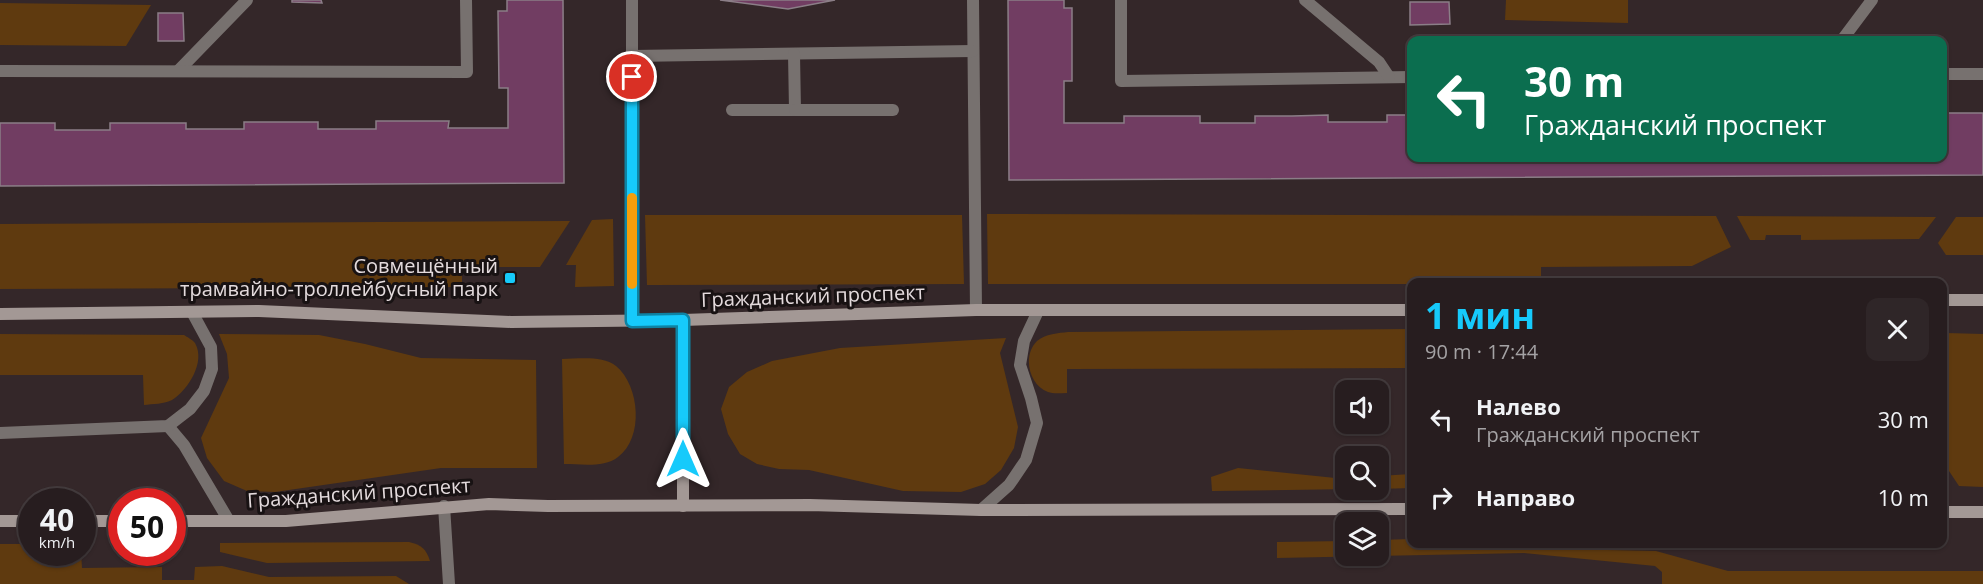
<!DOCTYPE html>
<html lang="ru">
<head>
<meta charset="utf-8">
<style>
	body { margin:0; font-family:"Open Sans",sans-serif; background:#2f2628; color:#f1f3f6; height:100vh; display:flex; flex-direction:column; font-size:22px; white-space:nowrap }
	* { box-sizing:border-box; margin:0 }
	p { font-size:20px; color:#a4a2a4 }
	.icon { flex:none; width:33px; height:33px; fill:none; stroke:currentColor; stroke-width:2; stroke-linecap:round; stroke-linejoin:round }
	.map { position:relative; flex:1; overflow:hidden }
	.panel { position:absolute; left:1407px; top:278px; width:540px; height:270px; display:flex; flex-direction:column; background:#271d1f; border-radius:12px; box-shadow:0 2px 4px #0004,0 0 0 2px #433b3d }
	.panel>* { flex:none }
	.guide { position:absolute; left:1407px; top:36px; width:540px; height:126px; border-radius:12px; box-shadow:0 2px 4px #0004,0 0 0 2px #433b3d; background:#0b6e4f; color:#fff; overflow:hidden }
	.tools { position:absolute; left:1335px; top:380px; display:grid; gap:12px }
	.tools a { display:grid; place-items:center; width:54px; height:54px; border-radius:12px; background:#271d1f; box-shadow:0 2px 4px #0004,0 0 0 2px #433b3d; font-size:30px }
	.speed { position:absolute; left:18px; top:488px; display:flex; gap:12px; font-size:30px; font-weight:700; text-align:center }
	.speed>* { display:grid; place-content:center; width:78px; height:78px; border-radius:50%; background:#271d1f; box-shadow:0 2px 4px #0004,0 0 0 2px #433b3d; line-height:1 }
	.speed small { font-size:15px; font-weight:400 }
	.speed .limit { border:9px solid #d22; background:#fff; color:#111 }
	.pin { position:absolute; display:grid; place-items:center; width:51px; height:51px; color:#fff; margin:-26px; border:3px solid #fff; border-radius:50%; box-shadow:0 2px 6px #0007 }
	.me { position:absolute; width:66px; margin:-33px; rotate:0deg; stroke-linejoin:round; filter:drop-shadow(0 0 4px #0008) }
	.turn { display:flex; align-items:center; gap:21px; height:126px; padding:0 18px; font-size:27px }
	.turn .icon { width:78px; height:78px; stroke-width:2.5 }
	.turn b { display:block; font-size:42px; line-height:51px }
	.round { display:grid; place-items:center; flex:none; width:63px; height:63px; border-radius:12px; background:#2f2628 }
	.summary { display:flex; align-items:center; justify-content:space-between; height:102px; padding:0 18px }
	h1 { font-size:36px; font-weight:700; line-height:45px; color:#16cafb }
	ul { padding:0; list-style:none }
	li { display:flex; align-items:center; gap:18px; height:78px; padding:0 18px }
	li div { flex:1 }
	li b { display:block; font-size:22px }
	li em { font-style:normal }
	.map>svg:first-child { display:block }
	.green { fill:#5f3a0f }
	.building { fill:#713d62; stroke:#8b7e87; stroke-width:1.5 }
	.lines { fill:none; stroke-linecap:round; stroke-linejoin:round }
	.lane { stroke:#77716f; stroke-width:12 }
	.street { stroke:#77716f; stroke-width:12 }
	.secondary { stroke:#a39895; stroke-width:12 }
	.route-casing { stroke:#0e83a3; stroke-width:15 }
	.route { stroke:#16cafb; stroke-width:10 }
	.slow { stroke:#f59e0b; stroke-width:10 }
	.poi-dot { fill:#16cafb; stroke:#181213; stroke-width:2 }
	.labels { text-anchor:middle; stroke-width:6; stroke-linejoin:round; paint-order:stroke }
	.poi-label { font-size:20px; fill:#e4dbdd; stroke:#181213; text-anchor:end }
	.street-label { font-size:20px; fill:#e4dbdd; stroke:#181213 }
</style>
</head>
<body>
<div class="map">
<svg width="1983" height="584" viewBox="0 0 1983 584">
	<rect width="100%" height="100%" fill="#342729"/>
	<g class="green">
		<polygon points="1506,0 1628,0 1628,23 1505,20"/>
		<polygon points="0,3 151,5 126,46 0,45"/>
		<polygon points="987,214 1716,216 1731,247 1692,266 1541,267 1541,282 1412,282 1411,284 988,284"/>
		<polygon points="645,215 962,215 964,284 647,285"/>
		<polygon points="1737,216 1936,217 1919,239 1801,240 1801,235 1766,235 1765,240 1750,240"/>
		<polygon points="1956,217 1983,217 1983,255 1946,255 1938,243"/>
		<polygon points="613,219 614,286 575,287 576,265 566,265 592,220"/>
		<polygon points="570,221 540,267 462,267 462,287 0,289 0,224"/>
		<path d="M1411 329V368L1067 369V393C1061 393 1053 394 1048 392 1029 385 1022 356 1037 341 1045 334 1059 333 1068 332Z"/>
		<polygon points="1946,333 1983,334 1983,487 1959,486 1943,462 1943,379 1947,367"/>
		<path d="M0 334 184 335C187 337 193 340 195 343 206 362 188 390 172 400 165 404 152 404 144 405L143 375H0Z"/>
		<polygon points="219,334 319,335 365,344 421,358 536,360 537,468 441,468 275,492 247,491 224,481 207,458 201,438 229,378 227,354"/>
		<polygon points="1006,338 1000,353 1018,427 1014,448 1001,470 985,484 961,492 903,491 809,470 779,469 757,464 740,454 728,434 721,409 729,387 747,372 772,361 840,348"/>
		<path d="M562 359C578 359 602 355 616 366 640 386 644 438 618 457 604 468 581 464 564 464Z"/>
		<polygon points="1238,468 1345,479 1346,489 1354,489 1212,491 1211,477"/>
		<polygon points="1411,474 1411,488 1379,489 1379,476"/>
		<polygon points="1411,539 1412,543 1560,543 1560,549 1656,551 1728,571 1983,571 1983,584 1662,584 1662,572 1655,566 1524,553 1277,558 1277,542 1345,541 1346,555 1378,555 1379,540"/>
		<path d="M409 542C422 545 426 549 430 561L267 563 220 552V543Z"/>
		<polygon points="0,544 31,544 32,552 81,552 82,568 162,567 162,580 194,580 195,567 222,566 269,577 396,576 409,584 0,584"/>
	</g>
	<g class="building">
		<polygon points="292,0 321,0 322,3 292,2"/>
		<polygon points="507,0 563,0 564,183 0,186 0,123 55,123 55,130 110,130 110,123 186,123 186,129 244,129 244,122 318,122 318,129 376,129 376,121 449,121 448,128 508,128 508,88 499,88 498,11 507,11"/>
		<polygon points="720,0 835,0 788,9"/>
		<polygon points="1008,0 1064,0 1064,8 1072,8 1072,81 1064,81 1064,123 1124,123 1124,116 1200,116 1200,123 1255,123 1255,116 1292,116 1328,115 1328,122 1387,122 1387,115 1412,115 1412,158 1942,158 1942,113 1983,113 1983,175 1009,180"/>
		<polygon points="1410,2 1449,2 1450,24 1410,25"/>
		<polygon points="158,13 183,13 184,41 158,41"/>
	</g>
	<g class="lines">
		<g class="lane">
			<polyline points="973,0 976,310"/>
			<polyline points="1121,0 1121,81 1412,77"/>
			<polyline points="1305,0 1379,62 1389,77"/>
			<polyline points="1842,40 1872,0"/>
			<polyline points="632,56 973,51"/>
			<polyline points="179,70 247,0"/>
			<polyline points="0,71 467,72 466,0"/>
			<polyline points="1942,74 1983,74"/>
			<polyline points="732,110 795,110 794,54"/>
			<polyline points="795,110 893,110"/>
			<polyline points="632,321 632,0"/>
			<polyline points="168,426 184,445 229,521"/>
			<polyline points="0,433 168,426 190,409 204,391 212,369 211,347 192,312"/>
			<polyline points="981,510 1009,485 1026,460 1037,423 1031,398 1020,365 1024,341 1038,311"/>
		</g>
		<polyline class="street" points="444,506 449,584"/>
		<g class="secondary">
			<polyline points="1942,300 1983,300"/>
			<polyline points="0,314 259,311 511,322 683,320 976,310 1412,310"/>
			<polyline points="683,320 683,506"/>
			<polyline points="1942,512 1983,512"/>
			<polyline points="0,521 32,521"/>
			<polyline points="82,521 122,521"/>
			<polyline points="172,521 286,521 489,504 548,506 810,505 981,510 1412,509"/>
		</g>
	</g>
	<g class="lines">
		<defs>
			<polyline id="route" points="632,77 632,321 683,320 683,459"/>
		</defs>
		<use href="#route" class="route-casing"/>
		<use href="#route" class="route"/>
		<polyline class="slow" points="632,284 632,198"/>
	</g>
	<rect class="poi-dot" x="504" y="272" width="12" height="12" rx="3"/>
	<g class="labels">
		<g class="poi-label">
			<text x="498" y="273">Совмещённый<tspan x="498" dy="23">трамвайно-троллейбусный парк</tspan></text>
		</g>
		<g class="street-label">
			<text transform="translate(813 296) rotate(-2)" y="7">Гражданский проспект</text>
			<text transform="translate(359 493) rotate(-4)" y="7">Гражданский проспект</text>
		</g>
	</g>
</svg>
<div class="tools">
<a><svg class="icon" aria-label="sound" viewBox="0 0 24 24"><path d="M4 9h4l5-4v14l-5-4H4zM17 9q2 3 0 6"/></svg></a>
<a><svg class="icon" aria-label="search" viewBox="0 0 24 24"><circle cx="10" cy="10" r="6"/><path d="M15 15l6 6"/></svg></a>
<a><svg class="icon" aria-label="layers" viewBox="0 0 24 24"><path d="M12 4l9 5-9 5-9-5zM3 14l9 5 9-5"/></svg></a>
</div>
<div class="speed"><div>40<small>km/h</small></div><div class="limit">50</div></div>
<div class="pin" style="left:632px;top:77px;background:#d93025"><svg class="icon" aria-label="arrive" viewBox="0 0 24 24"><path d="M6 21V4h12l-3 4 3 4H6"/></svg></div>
<svg class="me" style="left:683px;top:459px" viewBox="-20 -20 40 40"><path d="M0-17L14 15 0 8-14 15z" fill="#16cafb" stroke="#fff" stroke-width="4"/></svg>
<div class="guide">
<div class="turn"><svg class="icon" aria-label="left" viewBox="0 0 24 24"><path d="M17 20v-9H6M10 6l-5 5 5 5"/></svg><div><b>30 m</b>Гражданский проспект</div></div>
</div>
<section class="panel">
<div class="summary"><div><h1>1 мин</h1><p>90 m · 17:44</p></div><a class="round"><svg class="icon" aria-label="close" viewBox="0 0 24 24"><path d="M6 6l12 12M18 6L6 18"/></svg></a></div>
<ul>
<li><svg class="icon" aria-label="left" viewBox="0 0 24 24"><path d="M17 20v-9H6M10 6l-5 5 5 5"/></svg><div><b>Налево</b><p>Гражданский проспект</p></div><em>30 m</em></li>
<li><svg class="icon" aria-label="right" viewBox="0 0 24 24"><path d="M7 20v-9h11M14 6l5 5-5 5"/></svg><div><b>Направо</b></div><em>10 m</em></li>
</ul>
</section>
</div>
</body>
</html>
